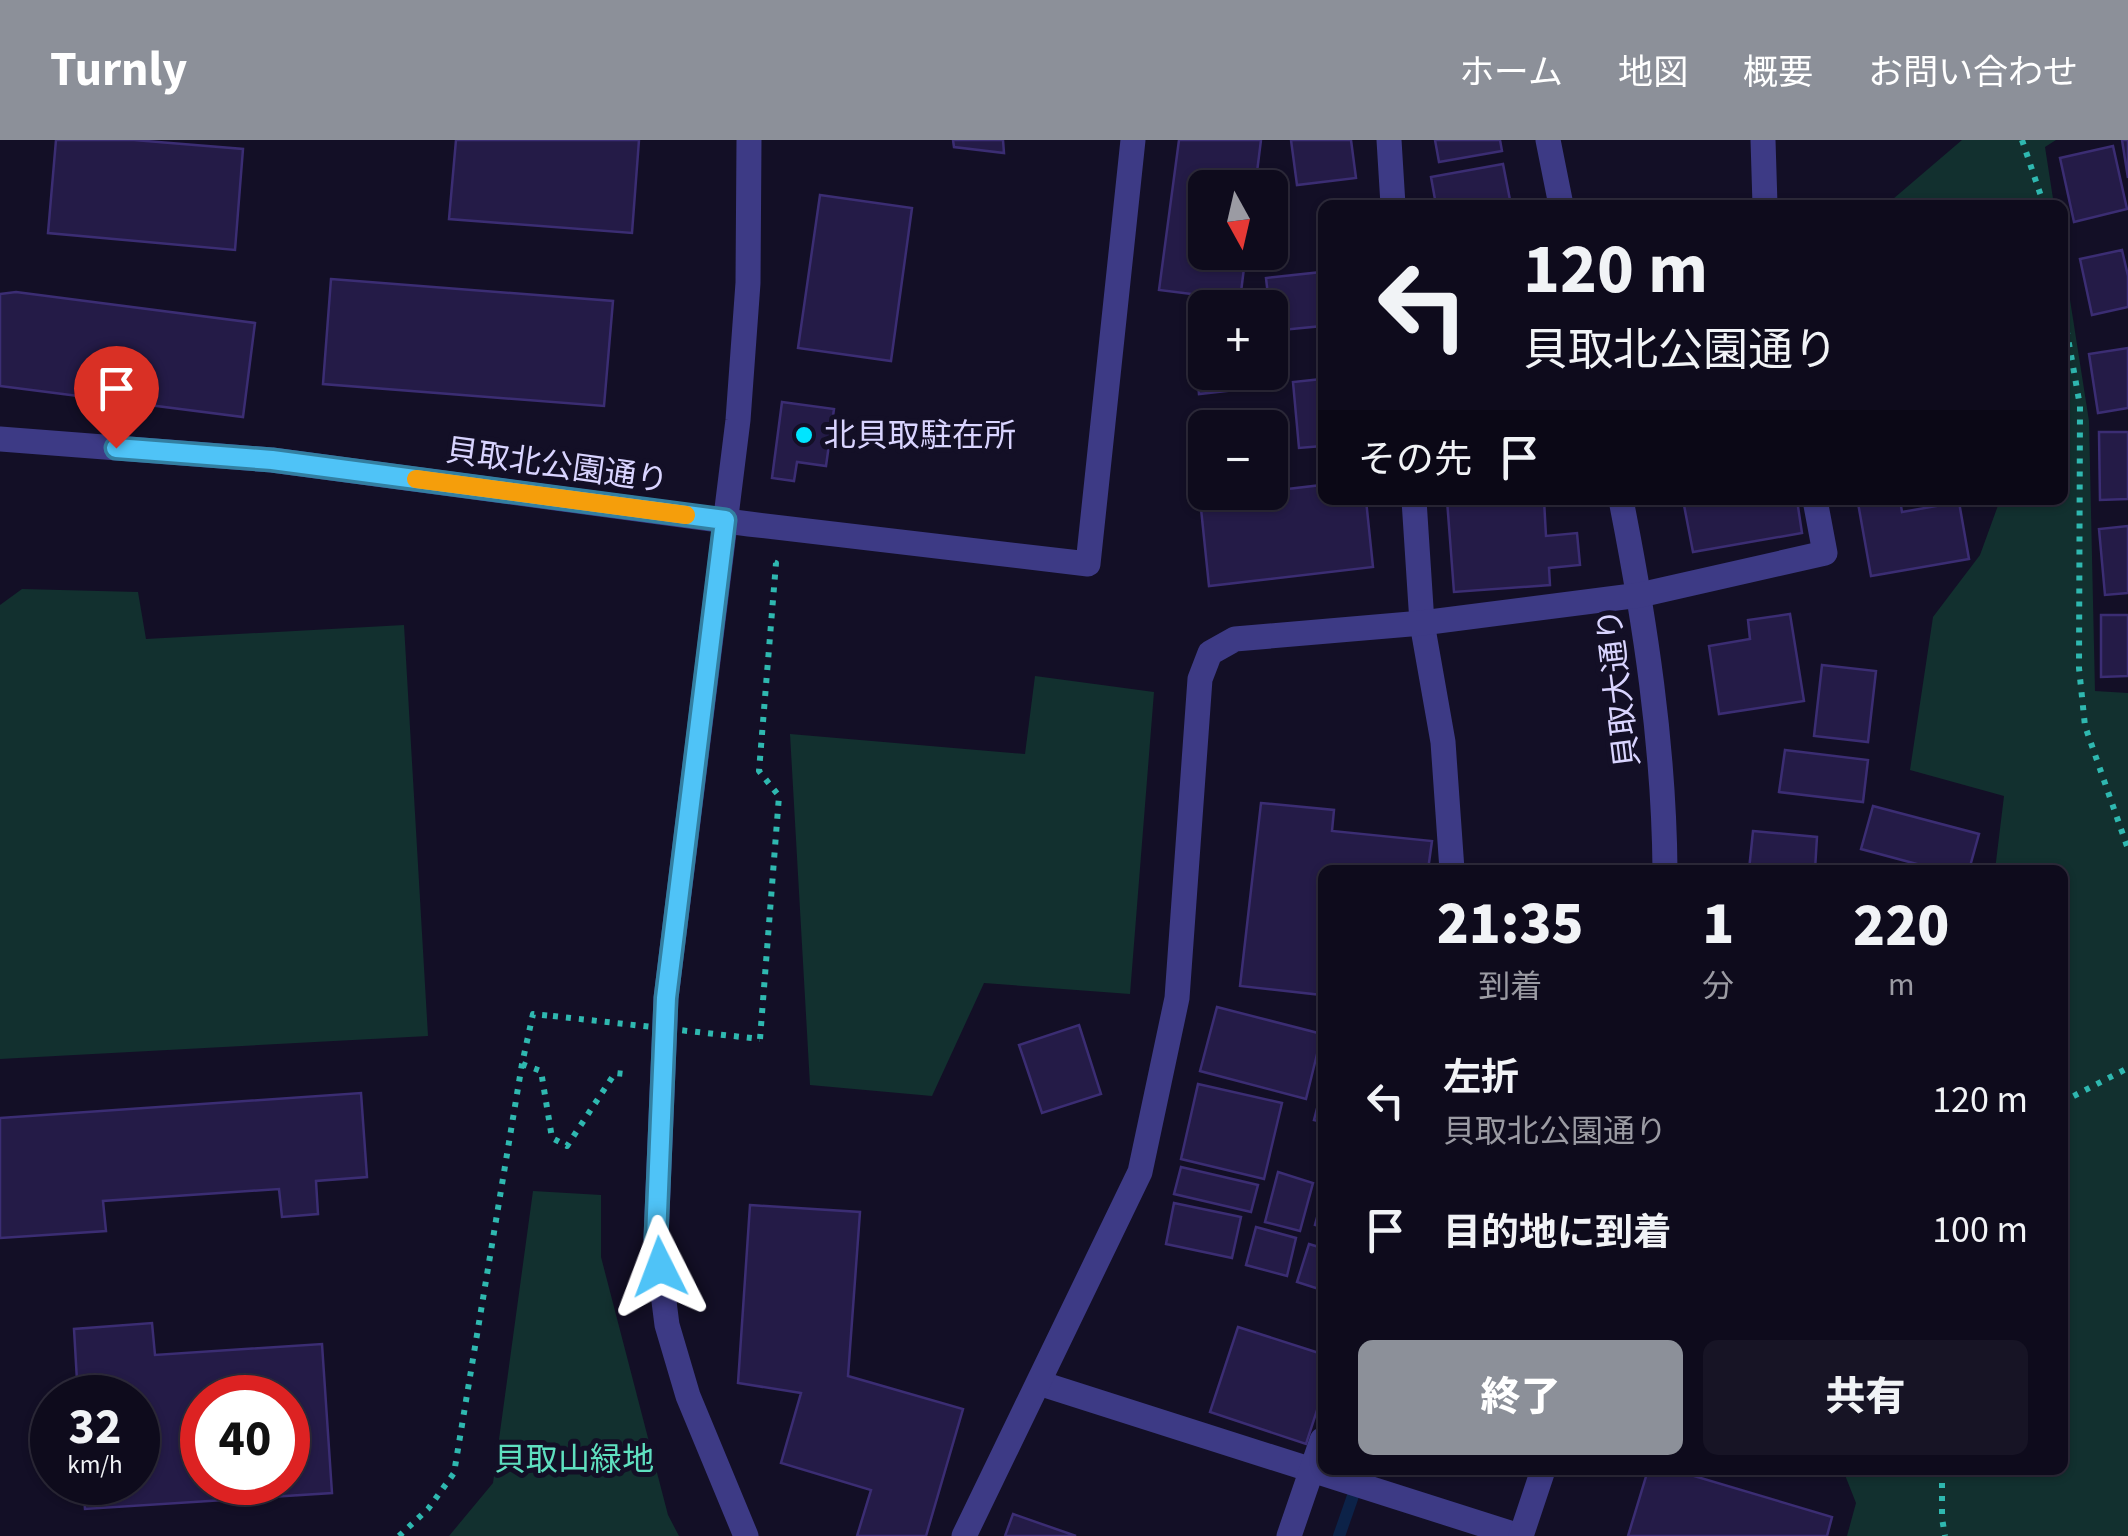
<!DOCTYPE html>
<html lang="ja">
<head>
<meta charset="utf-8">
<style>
	body { margin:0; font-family:"Source Sans 3","Noto Sans JP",sans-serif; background:#171425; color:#f1f3f6; height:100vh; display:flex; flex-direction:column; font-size:38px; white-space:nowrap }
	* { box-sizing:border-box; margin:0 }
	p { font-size:32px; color:#9b9ba3 }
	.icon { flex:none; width:55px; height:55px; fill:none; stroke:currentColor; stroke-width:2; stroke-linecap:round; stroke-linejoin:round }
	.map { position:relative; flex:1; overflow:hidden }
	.drawer { position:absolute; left:1318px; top:725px; width:750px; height:610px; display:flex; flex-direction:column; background:#0e0b1c; border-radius:15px; box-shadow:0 2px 8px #0004,0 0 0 2px #2e2b3b }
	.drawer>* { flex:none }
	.hud { position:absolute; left:1318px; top:60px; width:750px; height:305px; border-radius:15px; box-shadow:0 2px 8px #0004,0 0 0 2px #2e2b3b; background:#0e0b1c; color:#f1f3f6; overflow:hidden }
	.needle { width:65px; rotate:172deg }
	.buttons { position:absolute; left:1188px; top:30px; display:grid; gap:20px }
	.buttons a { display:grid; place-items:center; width:100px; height:100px; border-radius:15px; background:#0e0b1c; box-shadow:0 2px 8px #0004,0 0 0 2px #2e2b3b; font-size:50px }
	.speed { position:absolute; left:30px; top:1235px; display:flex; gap:20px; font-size:50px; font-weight:700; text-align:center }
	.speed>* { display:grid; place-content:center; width:130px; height:130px; border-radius:50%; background:#0e0b1c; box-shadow:0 2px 8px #0004,0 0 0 2px #2e2b3b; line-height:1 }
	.speed small { font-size:25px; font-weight:400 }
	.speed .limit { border:15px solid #d22; background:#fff; color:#111 }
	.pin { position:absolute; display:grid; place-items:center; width:85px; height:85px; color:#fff; margin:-102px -42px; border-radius:50% 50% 50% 0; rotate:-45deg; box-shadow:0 0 10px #0007 }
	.pin .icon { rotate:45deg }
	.me { position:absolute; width:110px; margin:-55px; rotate:357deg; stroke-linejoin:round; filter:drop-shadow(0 0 8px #0008) }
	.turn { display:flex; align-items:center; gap:35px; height:210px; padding:0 40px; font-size:45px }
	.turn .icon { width:130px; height:130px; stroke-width:2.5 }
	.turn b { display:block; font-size:70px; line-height:85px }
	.then { display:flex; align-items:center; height:95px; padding:0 40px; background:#0003; gap:20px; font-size:38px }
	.eta { display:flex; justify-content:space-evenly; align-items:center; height:170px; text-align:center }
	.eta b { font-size:60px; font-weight:800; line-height:70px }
	.primary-button { display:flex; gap:20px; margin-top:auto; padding:20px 40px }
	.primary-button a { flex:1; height:115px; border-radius:15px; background:#8c9099; color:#fff; font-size:40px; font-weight:800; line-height:115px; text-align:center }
	.primary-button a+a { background:#171425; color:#f1f3f6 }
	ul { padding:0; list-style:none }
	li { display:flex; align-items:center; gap:30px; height:130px; padding:0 40px }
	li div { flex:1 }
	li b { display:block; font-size:38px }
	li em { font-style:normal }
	header { display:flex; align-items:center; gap:60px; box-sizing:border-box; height:140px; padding:0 50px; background:#8c9099; color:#fff }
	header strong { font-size:48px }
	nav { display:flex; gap:55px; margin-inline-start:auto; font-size:35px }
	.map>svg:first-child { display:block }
	.green { fill:#12302f }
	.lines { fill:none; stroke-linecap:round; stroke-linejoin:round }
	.stream { stroke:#0c2248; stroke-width:12 }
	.building { fill:#241b47; stroke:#3b2d73; stroke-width:2.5; fill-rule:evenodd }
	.path { stroke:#2fb8b0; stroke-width:6; stroke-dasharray:5 8; stroke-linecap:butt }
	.minor { stroke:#3d3a85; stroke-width:25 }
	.path-bridge { stroke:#2fb8b0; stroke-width:6; stroke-dasharray:5 8; stroke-linecap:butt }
	.route-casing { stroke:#337fa1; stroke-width:25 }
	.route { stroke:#4fc3f7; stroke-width:18 }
	.slow { stroke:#f59e0b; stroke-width:18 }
	.poi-dot { fill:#00e5ff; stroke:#130f26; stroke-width:4 }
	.labels { text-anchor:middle; stroke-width:10; stroke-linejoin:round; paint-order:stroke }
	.poi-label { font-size:32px; fill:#d9d4ff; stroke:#130f26; text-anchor:start }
	.street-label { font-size:32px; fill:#d9d4ff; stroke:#130f26 }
	.park-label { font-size:32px; fill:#5fe0c0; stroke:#130f26 }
</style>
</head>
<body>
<header>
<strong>Turnly</strong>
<nav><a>ホーム</a><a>地図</a><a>概要</a><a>お問い合わせ</a></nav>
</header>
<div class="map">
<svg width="2128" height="1396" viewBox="0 0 2128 1396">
	<rect width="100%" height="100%" fill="#130f26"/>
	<g class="green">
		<polygon points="1962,0 2056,0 2045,7 2054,65 1886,65"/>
		<polygon points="2063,115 2089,281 2095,551 2128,553 2128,1396 1847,1396 1856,1363 1843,1330 2062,1330 2062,730 1995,730 2004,656 1910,630 1933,477 1980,415 2000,360 2062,360"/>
		<polygon points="22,449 138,452 146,499 404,485 428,896 0,919 0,465"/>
		<polygon points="1035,536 1154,552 1130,854 984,843 932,956 810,945 790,594 1025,614"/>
		<polygon points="533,1051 601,1055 601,1117 668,1375 679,1396 449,1396 493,1343"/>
	</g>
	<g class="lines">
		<polyline class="stream" points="1339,1396 1362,1330"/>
	</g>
	<g class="building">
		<polygon points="56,0 134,0 243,9 235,110 48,93"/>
		<polygon points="456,0 639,0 632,93 449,79"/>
		<polygon points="953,0 1003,0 1004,13 954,7"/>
		<polygon points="1179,0 1261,0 1255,48 1205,48 1205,112 1246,112 1240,160 1159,150"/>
		<polygon points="1291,0 1351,0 1356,38 1297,45"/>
		<polygon points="1435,0 1500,0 1502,11 1439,22"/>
		<polygon points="2122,0 2128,0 2128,38"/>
		<polygon points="2113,6 2127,69 2074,82 2060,18"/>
		<polygon points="1503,24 1511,65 1436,65 1431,37"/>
		<polygon points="820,55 912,68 891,221 798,208"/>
		<polygon points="2122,110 2128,136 2128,167 2092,175 2080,119"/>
		<polygon points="1322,132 1322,186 1272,191 1266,138"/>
		<polygon points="331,139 613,161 604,266 323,244"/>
		<polygon points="16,152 255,183 243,277 0,246 0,154"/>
		<polygon points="1205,192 1205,232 1252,232 1254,248 1199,254 1193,193"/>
		<polygon points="2128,208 2128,268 2098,273 2089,214"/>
		<polygon points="1322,239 1322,306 1299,308 1293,242"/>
		<polygon points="782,262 834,269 826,326 797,322 794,341 772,338"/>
		<polygon points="2099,292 2128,292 2128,359 2100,360"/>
		<polygon points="1322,345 1322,360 1366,360 1373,427 1209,446 1200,359"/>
		<polygon points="1447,360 1544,360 1546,396 1577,393 1580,425 1549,428 1550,445 1454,452"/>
		<polygon points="1683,360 1797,360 1802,393 1693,412"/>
		<polygon points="1877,360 1900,360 1902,372 1959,362 1969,419 1871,436 1858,363"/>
		<polygon points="2128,386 2128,453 2105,455 2099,389"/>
		<polygon points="1790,474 1804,561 1719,574 1709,506 1750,499 1748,480"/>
		<polygon points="2101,475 2128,475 2128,536 2101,537"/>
		<polygon points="1822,525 1876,531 1868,602 1814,596"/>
		<polygon points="1785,610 1868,620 1863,662 1779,652"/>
		<polygon points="1261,663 1334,670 1332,691 1432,701 1428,730 1322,730 1322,855 1240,846"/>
		<polygon points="1873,666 1979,694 1969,730 1939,730 1861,709"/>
		<polygon points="1753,691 1817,697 1815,730 1749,730"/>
		<polygon points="1217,867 1322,894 1306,959 1200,931"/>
		<polygon points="1079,885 1101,954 1042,973 1019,905"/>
		<polygon points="1198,944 1282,963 1264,1039 1181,1019"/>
		<polygon points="1322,949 1322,982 1314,980"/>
		<polygon points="361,953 367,1037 316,1041 318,1074 282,1077 279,1049 103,1061 106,1091 0,1098 0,978"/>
		<polygon points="1181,1027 1258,1045 1251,1072 1174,1054"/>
		<polygon points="1278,1032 1313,1043 1300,1091 1265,1082"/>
		<polygon points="1322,1059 1322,1087 1315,1085"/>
		<polygon points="1174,1063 1241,1077 1232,1118 1166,1104"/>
		<polygon points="750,1065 860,1072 848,1236 963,1269 926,1396 857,1396 871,1350 781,1323 801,1253 738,1243"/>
		<polygon points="1256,1087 1296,1098 1287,1136 1246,1125"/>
		<polygon points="1309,1104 1322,1108 1322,1150 1297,1142"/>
		<path d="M152 1183 155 1215 322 1204 332 1353 85 1369 83 1342H138V1258H78L74 1189ZM202 1258H288V1342H202Z"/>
		<polygon points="1238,1187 1322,1214 1322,1255 1306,1304 1210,1272"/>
		<polygon points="1648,1330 1674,1330 1832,1377 1827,1396 1628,1396"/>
		<polygon points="1013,1374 1076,1396 1005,1396"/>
	</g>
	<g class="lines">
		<g class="path">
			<polyline points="2022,0 2044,65"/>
			<polyline points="2062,164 2080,266 2079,528 2085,586 2128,709"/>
			<polyline points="760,899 779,656 759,631 776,423 773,422"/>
			<polyline points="522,924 541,931 552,998 567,1006 615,933 624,934"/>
			<polyline points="2062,962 2128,928"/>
			<polyline points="1942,1330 1942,1378 1945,1396"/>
			<polyline points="399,1396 428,1369 454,1333 522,924 533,874 553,876"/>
		</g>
		<g class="minor">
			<polyline points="1389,0 1393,65"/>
			<polyline points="1548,0 1561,65"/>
			<polyline points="1763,0 1765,65"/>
			<polyline points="0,299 272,320 749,384 1088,424 1133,0"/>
			<polyline points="1414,360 1422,483 1443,602 1452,730"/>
			<path d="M1621 360C1645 481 1664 606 1665 730"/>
			<polyline points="1039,1243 1519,1396"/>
			<polyline points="746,1396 688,1256 667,1185 656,1098 666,858 738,280 748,143 749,0"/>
			<polyline points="964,1396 1140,1032 1177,858 1200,539 1210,513 1235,499 1422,483 1640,455 1825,413 1815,360"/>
			<polyline points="1289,1396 1322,1300"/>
			<polyline points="1521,1396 1543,1330"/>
		</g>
		<polyline class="path-bridge" points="553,876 760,899"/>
	</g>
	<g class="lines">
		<defs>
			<polyline id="route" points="116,308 272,320 725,380 666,858 656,1098 660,1127"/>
		</defs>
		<use href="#route" class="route-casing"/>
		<use href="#route" class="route"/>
		<polyline class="slow" points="416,339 686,375"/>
	</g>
	<circle class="poi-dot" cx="804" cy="295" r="10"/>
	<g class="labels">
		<g class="poi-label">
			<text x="824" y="306">北貝取駐在所</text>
		</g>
		<g class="street-label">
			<text transform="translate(557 325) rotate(8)" y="11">貝取北公園通り</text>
			<text transform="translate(1618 548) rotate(-97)" y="11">貝取大通り</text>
		</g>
		<g class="park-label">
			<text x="574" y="1330">貝取山緑地</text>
		</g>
	</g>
</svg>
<div class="buttons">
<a><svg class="needle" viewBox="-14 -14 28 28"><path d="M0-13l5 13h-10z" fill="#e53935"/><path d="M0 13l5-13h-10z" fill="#9b9ba3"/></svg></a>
<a>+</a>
<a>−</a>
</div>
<div class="speed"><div>32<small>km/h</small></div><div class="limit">40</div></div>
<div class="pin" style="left:116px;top:308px;background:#d93025"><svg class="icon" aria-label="arrive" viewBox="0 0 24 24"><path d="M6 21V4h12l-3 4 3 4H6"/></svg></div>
<svg class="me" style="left:660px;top:1127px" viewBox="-20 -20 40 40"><path d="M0-17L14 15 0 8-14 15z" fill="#4fc3f7" stroke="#fff" stroke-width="4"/></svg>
<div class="hud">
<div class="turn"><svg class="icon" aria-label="left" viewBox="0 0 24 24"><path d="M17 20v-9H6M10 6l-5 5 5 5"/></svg><div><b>120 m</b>貝取北公園通り</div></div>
<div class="then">その先<svg class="icon" aria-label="arrive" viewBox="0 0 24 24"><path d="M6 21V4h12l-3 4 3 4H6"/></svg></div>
</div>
<section class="drawer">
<div class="eta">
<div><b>21:35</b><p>到着</p></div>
<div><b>1</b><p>分</p></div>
<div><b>220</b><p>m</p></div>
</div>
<ul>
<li><svg class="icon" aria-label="left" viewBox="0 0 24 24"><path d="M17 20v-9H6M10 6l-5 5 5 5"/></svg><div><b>左折</b><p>貝取北公園通り</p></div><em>120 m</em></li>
<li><svg class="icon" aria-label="arrive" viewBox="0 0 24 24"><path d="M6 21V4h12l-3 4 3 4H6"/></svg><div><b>目的地に到着</b></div><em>100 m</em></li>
</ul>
<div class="primary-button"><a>終了</a><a>共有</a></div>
</section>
</div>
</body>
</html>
